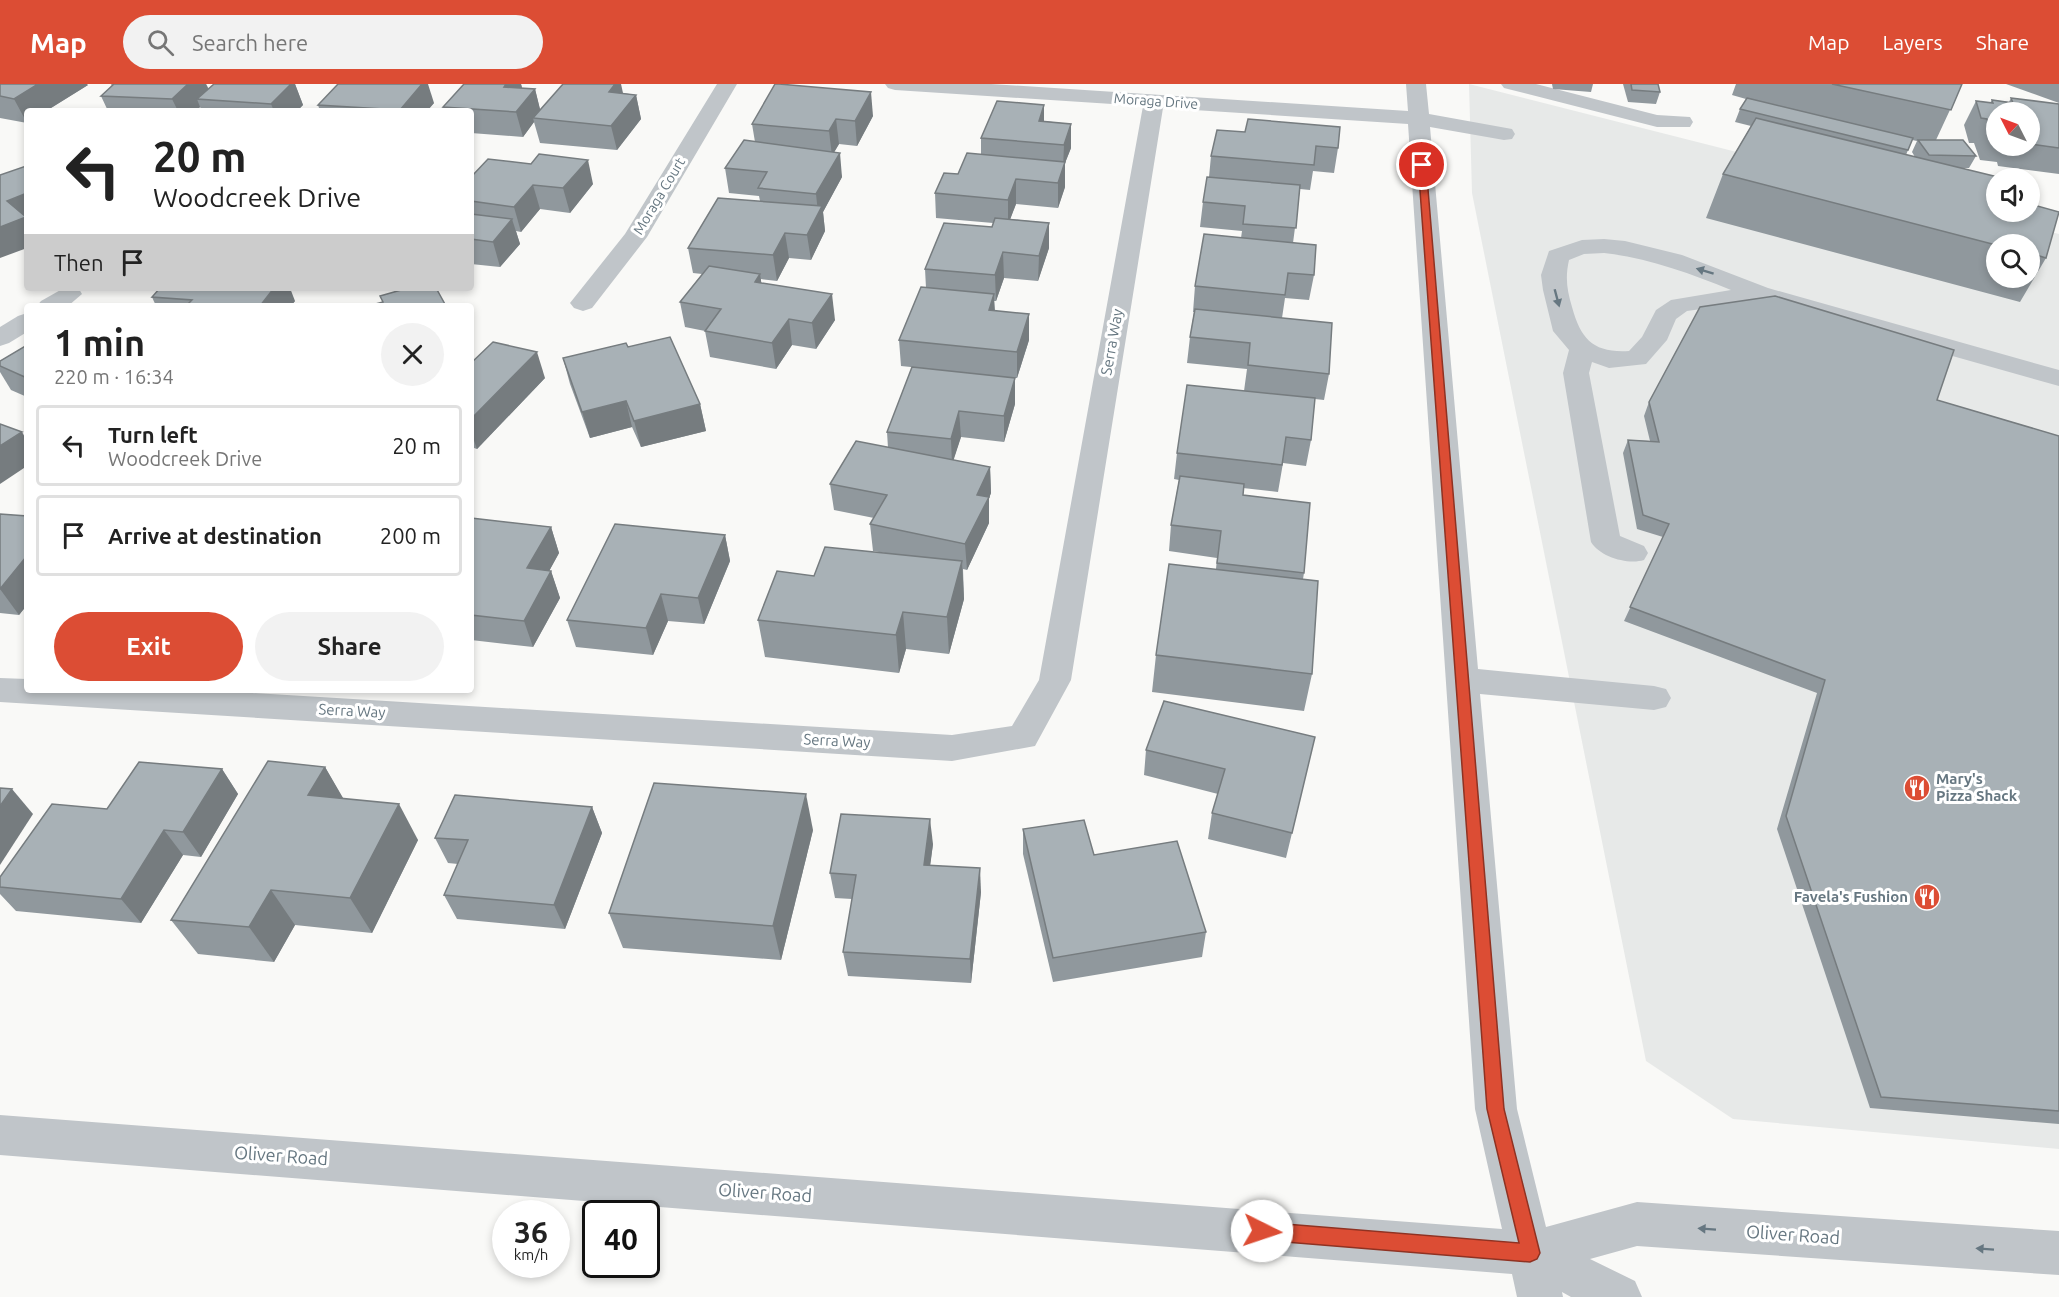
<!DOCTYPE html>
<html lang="en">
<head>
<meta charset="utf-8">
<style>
	body { margin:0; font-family:Ubuntu,sans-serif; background:#f2f2f2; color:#222; height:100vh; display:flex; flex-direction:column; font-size:22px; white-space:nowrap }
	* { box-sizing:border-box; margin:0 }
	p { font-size:20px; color:#767676 }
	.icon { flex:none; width:33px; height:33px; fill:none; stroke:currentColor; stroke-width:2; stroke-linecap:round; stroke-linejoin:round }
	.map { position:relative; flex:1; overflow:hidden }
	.side { position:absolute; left:24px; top:219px; width:450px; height:390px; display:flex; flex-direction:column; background:#fff; border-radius:6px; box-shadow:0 3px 9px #0003 }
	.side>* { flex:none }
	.guide { position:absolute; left:24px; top:24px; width:450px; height:183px; border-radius:6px; box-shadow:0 3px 9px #0003; background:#fff; color:#222; overflow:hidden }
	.needle { width:39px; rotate:312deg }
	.tools { position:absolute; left:1986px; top:18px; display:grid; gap:12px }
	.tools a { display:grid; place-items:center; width:54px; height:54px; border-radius:50%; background:#fff; box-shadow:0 3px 9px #0003; font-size:30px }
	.speed { position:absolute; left:492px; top:1116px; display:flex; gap:12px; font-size:30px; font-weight:700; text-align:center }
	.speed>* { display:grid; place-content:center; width:78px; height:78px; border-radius:50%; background:#fff; box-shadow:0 3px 9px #0003; line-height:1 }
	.speed small { font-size:15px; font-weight:400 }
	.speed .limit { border:3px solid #111; border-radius:9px; background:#fff; color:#111 }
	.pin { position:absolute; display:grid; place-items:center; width:51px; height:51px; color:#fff; margin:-26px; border:3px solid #fff; border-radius:50%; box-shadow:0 2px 6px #0007 }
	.me { position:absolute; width:66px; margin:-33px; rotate:94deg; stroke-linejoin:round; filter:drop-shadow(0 0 4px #0008) }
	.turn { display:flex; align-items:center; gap:21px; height:126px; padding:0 30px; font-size:27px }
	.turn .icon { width:78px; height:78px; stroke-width:2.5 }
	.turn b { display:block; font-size:42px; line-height:51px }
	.then { display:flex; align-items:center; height:57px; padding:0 30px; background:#0003; gap:12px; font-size:22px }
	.round { display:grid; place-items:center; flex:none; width:63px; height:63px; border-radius:32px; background:#f2f2f2 }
	.head { display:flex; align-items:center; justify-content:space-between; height:102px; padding:0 30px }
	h1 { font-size:36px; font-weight:700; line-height:45px }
	.cta { display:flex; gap:12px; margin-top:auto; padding:12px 30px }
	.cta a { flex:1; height:69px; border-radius:36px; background:#dc4d34; color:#fff; font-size:24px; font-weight:700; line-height:69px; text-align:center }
	.cta a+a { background:#f2f2f2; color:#222 }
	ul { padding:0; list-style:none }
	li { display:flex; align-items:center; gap:18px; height:81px; margin:0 12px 9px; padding:0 18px; border:3px solid #e0e0e0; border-radius:6px }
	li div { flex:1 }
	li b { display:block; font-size:22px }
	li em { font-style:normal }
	header { display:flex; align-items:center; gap:36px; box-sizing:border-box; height:84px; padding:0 30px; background:#dc4d34; color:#fff }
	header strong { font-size:28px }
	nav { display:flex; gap:33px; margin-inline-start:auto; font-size:21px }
	.search { width:420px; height:54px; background:#f2f2f2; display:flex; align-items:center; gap:15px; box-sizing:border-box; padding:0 21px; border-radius:33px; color:#767676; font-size:22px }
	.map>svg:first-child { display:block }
	.built { fill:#e7e9e8; fill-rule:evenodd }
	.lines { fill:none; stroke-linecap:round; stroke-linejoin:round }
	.minor { fill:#c0c5c9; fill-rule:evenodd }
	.wall { fill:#90989d; fill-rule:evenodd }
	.shaded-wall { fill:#767c7f }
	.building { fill:#a8b1b6; stroke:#767c7f; stroke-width:1.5 }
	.oneway { fill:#667781 }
	.route { fill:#dc4d34; stroke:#8f3222; stroke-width:1.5 }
	.labels { text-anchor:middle; stroke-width:6; stroke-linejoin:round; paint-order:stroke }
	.far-street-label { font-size:14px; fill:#667781; stroke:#fff }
	.street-label { font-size:15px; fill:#667781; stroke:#fff }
	.poi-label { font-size:15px; font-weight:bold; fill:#667781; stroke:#fff; text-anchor:start }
	.near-street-label { font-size:18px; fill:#667781; stroke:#fff }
</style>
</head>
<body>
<header>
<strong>Map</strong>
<div class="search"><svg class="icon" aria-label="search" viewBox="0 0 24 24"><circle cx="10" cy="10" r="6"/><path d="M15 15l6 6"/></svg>Search here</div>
<nav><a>Map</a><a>Layers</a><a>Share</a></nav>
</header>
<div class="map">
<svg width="2059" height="1213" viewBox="0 0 2059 1213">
	<rect width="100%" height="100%" fill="#f9f9f7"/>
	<path class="built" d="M1469 0 2059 150V1065L1733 1035 1646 977 1472 109ZM1996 160H2030V194H1996Z"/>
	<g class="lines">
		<g class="minor">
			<polygon points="717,0 737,0 647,153 592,224 583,227 574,224 570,219 625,150"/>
			<polygon points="885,0 991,0 1408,27 1406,0 1426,0 1429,30 1512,45 1515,50 1512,55 1504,56 1430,43 1478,585 1654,602 1666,605 1671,614 1666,623 1654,626 1480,610 1517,1025 1546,1143 1637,1118 2059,1147 2059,1191 1637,1162 1590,1175 1635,1197 1642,1213 1571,1213 1562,1208 1563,1213 1517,1213 1512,1190 0,1071 0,1031 1502,1145 1475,1025 1408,40 1163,24 1071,596 1035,662 952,677 0,618 0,594 27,595 27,606 204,606 952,651 1012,642 1039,596 1143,22 895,6 888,4"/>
			<polygon points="1501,0 1536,0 1657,31 1690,33 1693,38 1690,43 1657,43 1504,4"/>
			<path d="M1604 155 1625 157 1682 171 1768 204 2059 286V302L1758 217 1687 227 1676 235 1667 256 1646 280 1609 284 1592 278 1589 289 1620 452 1644 462 1648 469 1644 476C1628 481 1600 473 1591 458L1563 289 1569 266 1553 247 1543 206 1541 191 1549 167 1582 156ZM1604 169C1648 174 1689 189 1731 206L1671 216 1656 226 1642 253 1629 267C1594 269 1581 256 1572 223 1567 206 1565 194 1569 176L1584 170Z"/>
			<polygon points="64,204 79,205 82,210 68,222 37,222 41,217"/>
			<polygon points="27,229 27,248 9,259 0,262 0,243 18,232"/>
		</g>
	</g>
	<g class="wall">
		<polygon points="0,0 88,1 27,39 0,34"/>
		<polygon points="111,0 206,0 209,5 214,0 295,0 303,21 297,27 202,27 200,23 196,27 108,27 101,12 112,2"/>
		<polygon points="464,0 521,0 522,4 535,5 540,26 623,9 636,11 641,35 617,66 540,59 534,38 523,53 471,49 471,27 445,27 443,23"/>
		<polygon points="1552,0 1593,0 1591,8 1553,5"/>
		<polygon points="1623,0 1658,0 1660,8 1656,20 1628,18"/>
		<path d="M1736 0H1962L1936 56 1976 72 1969 84H1960L1996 94V128L2046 174 2020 218 1706 134 1723 90 1751 42 1735 38 1740 25 1746 15 1732 11ZM1912 56 1917 57 1912 68 1915 73 1906 71ZM1996 160H2030V194H1996Z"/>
		<polygon points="2006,0 2059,0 2059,19"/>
		<path d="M2011 14 2059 20V90L1998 82 1997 78 1980 76 1974 59H1969L1964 41 1976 17 1990 19 1992 16 2009 18ZM1996 28H2030V62H1996Z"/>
		<polygon points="434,19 427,27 320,27 318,21"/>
		<polygon points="873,32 857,62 839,60 834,68 842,93 823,128 825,147 811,176 789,174 777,197 761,195 761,199 835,236 816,265 792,261 776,285 710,273 705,247 685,243 680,218 702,190 693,189 688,164 760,117 759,112 729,109 725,84 755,58 752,40"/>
		<polygon points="1044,37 1071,40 1071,64 1065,79 1065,103 1058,124 1016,120 1010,135 1049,139 1049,164 1038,197 1004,194 996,217 994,217 995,227 1029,256 1017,294 1015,294 1015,320 1004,358 961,353 953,376 990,383 991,409 989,414 989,439 967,486 963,485 964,515 949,570 906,565 899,589 765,573 758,536 814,492 885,469 873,467 870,440 874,434 834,426 830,400 888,364 887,348 930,285 901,282 899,256 926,204 925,185 992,143 993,139 936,134 935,109 981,70 981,54"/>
		<polygon points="1217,46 1338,64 1334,89 1313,87 1310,106 1300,105 1293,159 1314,191 1309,216 1285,214 1282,234 1329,290 1324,316 1315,315 1311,356 1306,382 1283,379 1278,408 1243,404 1243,411 1304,489 1303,495 1312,590 1304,627 1152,608 1156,571 1216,485 1217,474 1169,467 1171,441 1179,396 1174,395 1177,369 1244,307 1247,285 1187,279 1190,253 1194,228 1193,228 1195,202 1241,154 1242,147 1200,143 1203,118 1209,93 1211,72"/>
		<polygon points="471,93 593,100 570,129 540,125 521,148 516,147 520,160 500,183 471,180"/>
		<polygon points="152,213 295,217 291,222 156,222"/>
		<polygon points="27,261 27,313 11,306 0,288 0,277"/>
		<polygon points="628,263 700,320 706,347 641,363 632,343 590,354 570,300 563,274"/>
		<polygon points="471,279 545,294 477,365 471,363"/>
		<polygon points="1937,316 2059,352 2059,1040 1870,1024 1777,745 1817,609 1624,537 1663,453 1637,445 1623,369 1628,356 1650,357 1644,332 1649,318"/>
		<polygon points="0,430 27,432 27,521 19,531 0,529"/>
		<polygon points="471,434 551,443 559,469 549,487 551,487 560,514 533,563 471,556"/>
		<polygon points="725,451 730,477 704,540 668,537 653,571 576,563 567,536"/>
		<polygon points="1315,653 1286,774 1208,755 1212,729 1218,710 1144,691 1146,666"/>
		<polygon points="325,683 343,715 418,756 372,849 295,841 274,878 198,870 171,836"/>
		<polygon points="222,685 238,710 201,773 183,771 141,839 16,827 0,810 0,793 107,725"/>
		<polygon points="592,723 602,749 565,845 457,835 444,811 458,780 448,779 435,754"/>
		<polygon points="1023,745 1094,771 1206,848 1202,873 1053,898 1023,770"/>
		<polygon points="813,746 781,876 623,864 609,829"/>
		<polygon points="933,760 930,781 981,808 971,899 848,892 843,868 852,815 835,814 830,789"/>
	</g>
	<g class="shaded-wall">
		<polygon points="38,0 87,0 88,1 46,27 27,27 27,39 14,15"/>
		<polygon points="188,0 206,0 211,12 197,15 200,23 196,27 178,27 172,15"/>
		<polygon points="291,0 295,0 303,21 297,27 274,27 271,20"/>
		<polygon points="422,0 428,0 434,19 427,27 401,27 400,26"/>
		<polygon points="506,0 521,0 524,11 504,3"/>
		<polygon points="615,0 621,0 625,18 609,8"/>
		<polygon points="535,5 541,29 533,34 534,38 523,53 516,28"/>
		<polygon points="871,8 873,32 857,62 855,37"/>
		<polygon points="636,11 641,35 617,66 611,42"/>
		<polygon points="1044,21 1044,46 1039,37"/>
		<polygon points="836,35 839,60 832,72 829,47"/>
		<polygon points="1071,40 1071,64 1065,79 1065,103 1058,124 1058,99 1063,85 1064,61"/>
		<polygon points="840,69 842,93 823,128 825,147 811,176 807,151 818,129 816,110"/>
		<polygon points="588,76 593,100 570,129 563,104"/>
		<polygon points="1016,95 1016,120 1008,141 1008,116"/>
		<polygon points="533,101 540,125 521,148 514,123"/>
		<polygon points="27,109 27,164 0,174 0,143 7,117"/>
		<polygon points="512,135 520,160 500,183 493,158"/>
		<polygon points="1049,139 1049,164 1038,197 1039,172"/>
		<polygon points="785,149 789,174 777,197 773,171"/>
		<polygon points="1003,168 1004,194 996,217 995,191"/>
		<polygon points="760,190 764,216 755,198"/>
		<polygon points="274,204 290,204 295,217 291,222 260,222"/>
		<polygon points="832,210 835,236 816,265 812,239"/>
		<polygon points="994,210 995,236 989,226"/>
		<polygon points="1029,230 1029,256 1017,294 1017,268"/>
		<polygon points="789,235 792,261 776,285 772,259"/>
		<polygon points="537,268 545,294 477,365 471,348 471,335"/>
		<polygon points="1015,294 1015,320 1004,358 1004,332"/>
		<polygon points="626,317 632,343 590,354 582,328"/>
		<polygon points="700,320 706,347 641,363 634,337"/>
		<polygon points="959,327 961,353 952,381 951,355"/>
		<polygon points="22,348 27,357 27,382 0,400 0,362"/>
		<polygon points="990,383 991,409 989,414 989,439 967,486 965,460 977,411"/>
		<polygon points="551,443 559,469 536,511 527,484"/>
		<polygon points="725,451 730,477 704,540 698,514"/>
		<polygon points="26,473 27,475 27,521 19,531 0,505"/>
		<polygon points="962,477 964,515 949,570 947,533"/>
		<polygon points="551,487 560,514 533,563 524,537"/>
		<polygon points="661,510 668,537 653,571 646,544"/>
		<polygon points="903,528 906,565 899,589 896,551"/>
		<polygon points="325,683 346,719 308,711"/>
		<polygon points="222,685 238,710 201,773 183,748"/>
		<polygon points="12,705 33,730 0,781 0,722"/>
		<polygon points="806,710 813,746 781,876 773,842"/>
		<polygon points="399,720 418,756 372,849 350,814"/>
		<polygon points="592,723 602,749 565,845 554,821"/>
		<polygon points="930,735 933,760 927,806 924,781"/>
		<polygon points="164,746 183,771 141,839 121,815"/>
		<polygon points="980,784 981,808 971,899 970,875"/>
		<polygon points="271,806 295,841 274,878 249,843"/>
	</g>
	<g class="building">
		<polygon points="0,0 38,0 14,15 0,12"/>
		<polygon points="114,0 188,0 172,15 101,12"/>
		<polygon points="214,0 291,0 271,20 197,15"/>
		<polygon points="338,0 422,0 400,26 318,21"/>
		<polygon points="464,0 506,0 504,3 535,5 516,28 443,23"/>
		<polygon points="563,0 615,0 609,8 636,11 611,42 533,34"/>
		<polygon points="775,0 779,0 871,8 855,37 836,35 829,47 752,40"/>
		<polygon points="1631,0 1658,0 1660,8 1632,6"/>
		<polygon points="1832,0 1962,0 1951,26"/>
		<polygon points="1747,14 1913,54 1908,66 1740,25"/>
		<polygon points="2011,14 2059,20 2059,64 2030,60 2030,28 1996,28 1996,52 1993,52 1987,35 1981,34 1976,17 1993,19 1992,16 2013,19"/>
		<polygon points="997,17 1044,21 1039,37 1071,40 1064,61 981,54"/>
		<polygon points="1756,34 2002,94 1996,94 1996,128 2030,128 2030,120 2059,128 2046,174 2030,169 2030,160 1996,161 1723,90"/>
		<polygon points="1248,35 1340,43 1338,64 1316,62 1314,81 1211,72 1217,46 1245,48"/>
		<polygon points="744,56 840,69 816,110 758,104 767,88 725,84"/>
		<polygon points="1918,56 1963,56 1976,72 1929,71"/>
		<polygon points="967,69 1065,78 1058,99 1016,95 1008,116 935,109 944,89 958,90"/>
		<polygon points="539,70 588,76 563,104 533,101 514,123 471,117 471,93 488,75 531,80"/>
		<polygon points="26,82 27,83 27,109 7,117 26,133 0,143 0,91"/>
		<polygon points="1207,93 1300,101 1296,144 1243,140 1245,122 1203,118"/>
		<polygon points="718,114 822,122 807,151 785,149 773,171 688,164"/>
		<polygon points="471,130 512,135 493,158 471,155"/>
		<polygon points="995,134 1049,139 1039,172 1003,168 995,191 925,185 944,139 992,143"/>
		<polygon points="1204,150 1316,161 1314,191 1288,189 1285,211 1195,202"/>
		<polygon points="709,182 760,190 755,198 832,210 812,239 789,235 772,259 705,247 721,225 680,218"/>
		<polygon points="921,203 994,210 989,226 1029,230 1017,268 899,256"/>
		<polygon points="160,204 274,204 260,222 186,222 192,216 152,213"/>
		<polygon points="408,204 436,204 446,222 368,222 383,218 380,212"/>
		<polygon points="1775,212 1954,266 1937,316 2059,352 2059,1027 1881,1013 1786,732 1825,596 1630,523 1669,440 1643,431 1628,356 1659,358 1649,318 1700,223"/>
		<polygon points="1195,225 1332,239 1329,290 1248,281 1250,259 1190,253"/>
		<polygon points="670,253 700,320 634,337 626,317 582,328 563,274 626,259 628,263"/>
		<polygon points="493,258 537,268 471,335 471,279"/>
		<polygon points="27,261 27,294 0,282 0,277"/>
		<polygon points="912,283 1015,294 1004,332 959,327 951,355 887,348"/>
		<polygon points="1187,301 1315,314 1311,356 1286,353 1282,381 1177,369"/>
		<polygon points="0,340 22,348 0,362"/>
		<polygon points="856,357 990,383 977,411 989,413 965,460 870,440 887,411 830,400"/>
		<polygon points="1180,392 1244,400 1243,411 1310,419 1304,489 1217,479 1221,447 1171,441"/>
		<polygon points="0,430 27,432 27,473 26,473 0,505"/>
		<polygon points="471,434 551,443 527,484 551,487 524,537 471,531"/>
		<polygon points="615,440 725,451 698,514 661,510 646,544 567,536"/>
		<polygon points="825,463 962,477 947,533 903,528 896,551 758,536 777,487 814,492"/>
		<polygon points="1169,480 1318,497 1312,590 1156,571"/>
		<polygon points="1164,617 1315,653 1292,749 1212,729 1225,685 1146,666"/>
		<polygon points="268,677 325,683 308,711 399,720 350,814 271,806 249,843 171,836"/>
		<polygon points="139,678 222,685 183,748 164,746 121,815 0,803 0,793 52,720 107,725"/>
		<polygon points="654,699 806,710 773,842 609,829"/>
		<polygon points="0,704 12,705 0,722"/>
		<polygon points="455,711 592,723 554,821 444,811 468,756 435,754"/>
		<polygon points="841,730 930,735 924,781 980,784 970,875 843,868 856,791 830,789"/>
		<polygon points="1084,736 1094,771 1177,757 1206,848 1053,874 1023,745"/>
	</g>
	<defs><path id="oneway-solid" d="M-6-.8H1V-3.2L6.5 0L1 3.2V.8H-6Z" transform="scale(1.5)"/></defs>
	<g class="oneway">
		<use href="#oneway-solid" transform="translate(1705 187) rotate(-163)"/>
		<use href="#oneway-solid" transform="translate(1557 214) rotate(75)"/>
		<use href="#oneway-solid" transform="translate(1707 1145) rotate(-176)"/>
		<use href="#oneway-solid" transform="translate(1985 1165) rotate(-176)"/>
	</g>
	<polygon class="route" points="1418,79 1426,81 1504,1025 1540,1169 1537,1175 1530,1178 1262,1156 1255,1153 1253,1147 1255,1141 1262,1138 1519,1159 1487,1025"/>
	<defs>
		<symbol id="restaurant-disc" viewBox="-11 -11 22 22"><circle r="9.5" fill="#dc4d34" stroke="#fff"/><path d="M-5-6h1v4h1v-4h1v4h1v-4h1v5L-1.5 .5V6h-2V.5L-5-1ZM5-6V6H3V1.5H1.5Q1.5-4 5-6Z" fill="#fff"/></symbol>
	</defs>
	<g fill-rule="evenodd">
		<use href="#restaurant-disc" x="1902" y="689" width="30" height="30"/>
		<use href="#restaurant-disc" x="1912" y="798" width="30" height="30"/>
	</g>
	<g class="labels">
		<g class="far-street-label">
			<text transform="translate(1156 17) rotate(4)" y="5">Moraga Drive</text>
			<text transform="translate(659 112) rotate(-59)" y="5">Moraga Court</text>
		</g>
		<g class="street-label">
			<text transform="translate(1112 258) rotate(-80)" y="5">Serra Way</text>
			<text transform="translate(352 627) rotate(3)" y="5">Serra Way</text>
			<text transform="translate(837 657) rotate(3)" y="5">Serra Way</text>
		</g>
		<g class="poi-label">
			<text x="1936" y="700">Mary's<tspan x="1936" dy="17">Pizza Shack</tspan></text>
			<text x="1908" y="818" text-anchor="end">Favela's Fushion</text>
		</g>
		<g class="near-street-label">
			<text transform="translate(281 1072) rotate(4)" y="6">Oliver Road</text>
			<text transform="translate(765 1109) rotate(4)" y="6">Oliver Road</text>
			<text transform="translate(1793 1151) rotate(4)" y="6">Oliver Road</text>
		</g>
	</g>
</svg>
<div class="tools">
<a><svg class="needle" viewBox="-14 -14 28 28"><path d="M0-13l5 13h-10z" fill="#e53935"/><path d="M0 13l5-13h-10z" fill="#767676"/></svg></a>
<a><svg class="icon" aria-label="sound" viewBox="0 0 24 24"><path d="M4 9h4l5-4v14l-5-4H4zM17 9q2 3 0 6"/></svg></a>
<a><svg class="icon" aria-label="search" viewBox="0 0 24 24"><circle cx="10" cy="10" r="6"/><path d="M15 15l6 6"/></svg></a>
</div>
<div class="speed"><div>36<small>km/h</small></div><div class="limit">40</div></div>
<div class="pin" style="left:1422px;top:81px;background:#d93025"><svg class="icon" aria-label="arrive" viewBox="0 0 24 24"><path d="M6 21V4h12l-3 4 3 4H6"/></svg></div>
<svg class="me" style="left:1262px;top:1147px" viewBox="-20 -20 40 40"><circle r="19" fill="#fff"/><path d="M0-13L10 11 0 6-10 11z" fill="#dc4d34"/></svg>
<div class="guide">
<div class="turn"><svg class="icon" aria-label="left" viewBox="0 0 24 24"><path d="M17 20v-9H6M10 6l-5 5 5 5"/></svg><div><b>20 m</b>Woodcreek Drive</div></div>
<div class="then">Then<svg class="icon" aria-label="arrive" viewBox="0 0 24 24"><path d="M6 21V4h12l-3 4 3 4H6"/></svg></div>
</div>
<section class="side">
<div class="head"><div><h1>1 min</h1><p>220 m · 16:34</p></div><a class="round"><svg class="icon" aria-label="close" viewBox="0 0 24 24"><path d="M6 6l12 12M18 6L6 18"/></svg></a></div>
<ul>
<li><svg class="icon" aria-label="left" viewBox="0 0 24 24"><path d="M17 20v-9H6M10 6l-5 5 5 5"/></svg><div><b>Turn left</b><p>Woodcreek Drive</p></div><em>20 m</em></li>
<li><svg class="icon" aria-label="arrive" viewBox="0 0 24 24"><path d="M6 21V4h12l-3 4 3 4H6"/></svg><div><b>Arrive at destination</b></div><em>200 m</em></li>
</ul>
<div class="cta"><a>Exit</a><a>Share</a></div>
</section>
</div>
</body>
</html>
